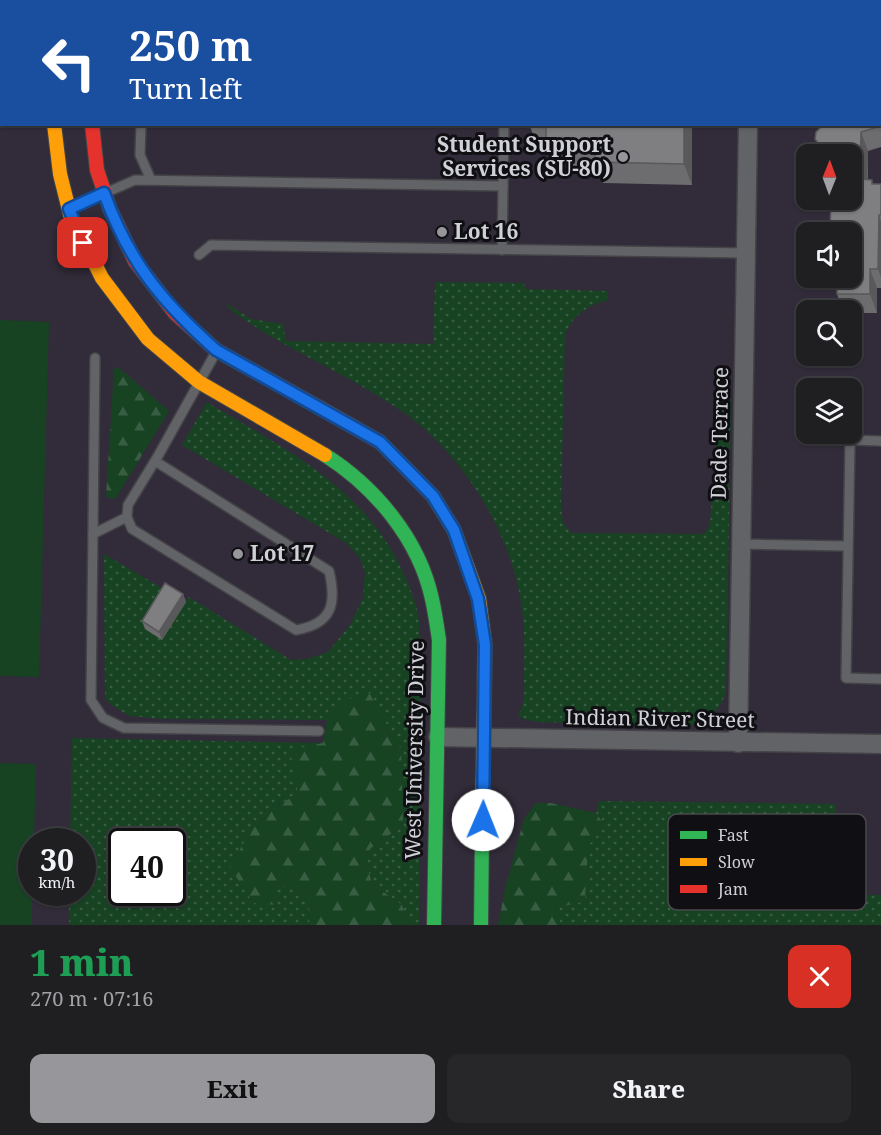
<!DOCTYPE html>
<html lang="en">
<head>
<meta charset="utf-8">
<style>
	body { margin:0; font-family:"Noto Serif",serif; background:#27272a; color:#f1f3f6; height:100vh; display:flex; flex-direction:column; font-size:22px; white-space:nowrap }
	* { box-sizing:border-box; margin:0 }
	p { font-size:20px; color:#a1a2a5 }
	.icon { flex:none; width:33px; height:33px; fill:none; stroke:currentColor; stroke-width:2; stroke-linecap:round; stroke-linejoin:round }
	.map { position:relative; height:925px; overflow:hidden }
	.sheet { display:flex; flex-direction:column; background:#1f1f22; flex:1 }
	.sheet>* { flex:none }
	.top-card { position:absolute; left:0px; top:0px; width:882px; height:126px; box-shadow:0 2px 4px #0004,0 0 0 2px #3c3d40; background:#1a4fa0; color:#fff; overflow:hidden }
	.needle { width:39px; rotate:1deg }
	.controls { position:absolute; left:796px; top:144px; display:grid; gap:12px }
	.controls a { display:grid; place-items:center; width:66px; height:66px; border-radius:12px; background:#1f1f22; box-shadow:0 2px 4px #0004,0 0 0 2px #3c3d40; font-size:30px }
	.speed { position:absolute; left:18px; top:828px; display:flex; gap:12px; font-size:30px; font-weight:700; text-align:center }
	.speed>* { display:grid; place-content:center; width:78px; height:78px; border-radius:50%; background:#1f1f22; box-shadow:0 2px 4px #0004,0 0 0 2px #3c3d40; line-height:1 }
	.speed small { font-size:15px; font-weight:400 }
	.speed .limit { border:3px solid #111; border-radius:9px; background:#fff; color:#111 }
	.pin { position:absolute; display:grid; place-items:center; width:51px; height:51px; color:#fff; margin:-26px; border-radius:12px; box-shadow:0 3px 9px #0006 }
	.me { position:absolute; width:66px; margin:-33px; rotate:1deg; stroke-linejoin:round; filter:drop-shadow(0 0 4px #0008) }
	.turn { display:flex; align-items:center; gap:21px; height:126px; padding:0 30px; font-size:27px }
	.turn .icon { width:78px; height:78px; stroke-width:2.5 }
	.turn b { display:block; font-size:42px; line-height:51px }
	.round { display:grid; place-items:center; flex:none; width:63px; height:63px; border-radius:12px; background:#27272a }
	.overview { display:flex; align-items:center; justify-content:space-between; height:102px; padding:0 30px }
	h1 { font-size:36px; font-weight:800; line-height:45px; color:#1e9e55 }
	.action { display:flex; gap:12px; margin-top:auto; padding:12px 30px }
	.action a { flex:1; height:69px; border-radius:12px; background:#96969b; color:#111; font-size:24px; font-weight:800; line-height:69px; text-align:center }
	.action a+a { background:#27272a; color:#f1f3f6 }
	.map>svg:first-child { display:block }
	.education { fill:#322b39; fill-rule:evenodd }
	.grass { fill:url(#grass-dots); fill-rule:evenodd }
	.forest { fill:url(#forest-firs) }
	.park { fill:#174323 }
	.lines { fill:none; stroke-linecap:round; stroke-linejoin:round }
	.lane-casing { stroke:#444448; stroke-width:12 }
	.street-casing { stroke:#444448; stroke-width:21 }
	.fast-casing { stroke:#444448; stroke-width:16 }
	.slow-casing { stroke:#444448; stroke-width:16 }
	.jam-casing { stroke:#444448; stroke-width:16 }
	.lane { stroke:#626366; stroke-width:9 }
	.street { stroke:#626366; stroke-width:18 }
	.fast { stroke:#30b455; stroke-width:14 }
	.slow { stroke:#ff9f0a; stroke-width:14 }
	.jam { stroke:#e5322d; stroke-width:14 }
	.wall { fill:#6d6c6e }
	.shaded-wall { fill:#59585a }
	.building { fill:#7f7e80; stroke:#59585a; stroke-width:1.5 }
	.route-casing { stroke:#114b97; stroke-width:15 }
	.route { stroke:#1a73e8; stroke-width:10 }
	.poi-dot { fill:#96969b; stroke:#101014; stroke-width:2 }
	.labels { text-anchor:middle; stroke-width:6; stroke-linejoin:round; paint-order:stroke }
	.poi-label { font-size:21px; font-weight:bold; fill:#d0d1d6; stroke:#101014; text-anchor:start }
	.street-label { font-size:21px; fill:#d0d1d6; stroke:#101014 }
	.key { fill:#101014; stroke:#4a4a4e; stroke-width:1.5 }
	.key-label { font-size:16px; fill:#d0d1d6 }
</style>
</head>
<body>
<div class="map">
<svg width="881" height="925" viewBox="0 0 881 925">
	<defs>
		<pattern id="grass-dots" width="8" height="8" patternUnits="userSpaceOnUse" patternTransform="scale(1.5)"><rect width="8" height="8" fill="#174323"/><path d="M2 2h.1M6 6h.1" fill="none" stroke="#385d42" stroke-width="1.8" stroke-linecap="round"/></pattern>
		<pattern id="forest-firs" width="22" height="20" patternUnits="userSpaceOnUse" patternTransform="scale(1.5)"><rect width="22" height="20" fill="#174323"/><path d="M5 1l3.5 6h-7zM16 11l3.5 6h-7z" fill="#385d42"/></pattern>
	</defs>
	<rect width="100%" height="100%" fill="#29292d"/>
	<path class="education" d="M0 0H881V925H0ZM2 2H880V124H2ZM807 154H852V200H807ZM807 232H852V278H807ZM807 310H852V356H807ZM807 388H852V434H807ZM32 842H82V892H32ZM122 842H172V892H122Z"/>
	<g class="grass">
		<path d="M435 282 524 283 525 289 608 291V300C588 305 574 314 565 334L561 506 563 523 571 533 704 534 710 525 718 400 722 394 729 396 731 400 726 693C718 712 708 724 686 726L538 722 523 719 518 715C520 712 522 707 523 703 525 696 524 687 524 680 524 659 525 638 523 617 516 549 481 485 433 437 413 417 387 401 363 387 317 360 267 339 226 306L227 304 251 319 283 324 286 341 433 344Z"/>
		<path d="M207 402C284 449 362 485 402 570 408 584 415 599 418 614 420 626 420 638 421 650L419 925H409L402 905 372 884 364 853 403 825 329 708 327 720 162 719 130 716 114 707 105 699 104 554 186 602 189 597 291 660 307 659 328 652 350 625 363 598 365 572 359 557 346 543 182 445Z"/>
		<path d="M72 738 323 743 298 794 259 816 276 884 293 887 308 907 310 925H69V893L82 892V842L70 841ZM122 842H172V892H122Z"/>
		<polygon points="599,801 836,804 836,876 853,876 854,895 881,895 881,925 561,925 555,908 585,901 588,846 605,826 596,813"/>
	</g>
	<g class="forest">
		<polygon points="118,367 169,411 116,498 111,499 106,496 114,369"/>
		<polygon points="368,691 401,749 403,825 364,853 372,884 402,905 409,925 310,925 308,907 293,887 277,884 276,905 253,903 230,867 259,816 298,794 290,750 323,743 329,708"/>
		<polygon points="536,803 551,803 596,813 605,826 588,846 585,901 556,908 561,925 498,925 506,885 524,819"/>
	</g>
	<g class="park">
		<polygon points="0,320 49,322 39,677 0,676"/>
		<polygon points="0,763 36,764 34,841 32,842 32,925 0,925"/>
	</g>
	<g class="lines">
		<defs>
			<g id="lane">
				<polyline points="69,2 70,0"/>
				<polyline points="144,2 144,0"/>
				<polyline points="506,2 506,0"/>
				<polyline points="141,124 140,155 151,180"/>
				<polyline points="71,208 135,180 503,186"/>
				<polyline points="502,250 504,124"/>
				<polyline points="199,255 211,245 746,253"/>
				<polyline points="95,358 91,700 103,718 124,728 319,731"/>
				<polyline points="881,441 850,440 846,678 881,679"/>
				<path d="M155 461 329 571C337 604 332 624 296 630L132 529 127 517 128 505 158 456 216 352"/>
				<polyline points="93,534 127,517"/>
				<polyline points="741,544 847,546"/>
			</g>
			<g id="street">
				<polyline points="751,2 751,0"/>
				<polyline points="438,737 881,744"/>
				<polyline points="738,743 748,124"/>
			</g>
			<g id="fast">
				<path d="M325 455C375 487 419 539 432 599 435 612 437 626 439 640L434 925"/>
				<polyline points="481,925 482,833"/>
			</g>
			<g id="slow">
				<polyline points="55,0 55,2"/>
				<polyline points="93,0 93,2"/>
				<polyline points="54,124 60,174 70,214 102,278 148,339 199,382 325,455"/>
				<polyline points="320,408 380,442 433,496 454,530 479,599 485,645 482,833"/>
			</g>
			<polyline id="jam" points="92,124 97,170 110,209 135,261 175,313 216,350 320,408"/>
		</defs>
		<use href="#lane" class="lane-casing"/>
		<use href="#street" class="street-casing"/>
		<use href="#fast" class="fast-casing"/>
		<use href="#slow" class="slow-casing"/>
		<use href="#jam" class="jam-casing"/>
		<use href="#lane" class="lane"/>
		<use href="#street" class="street"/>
		<use href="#fast" class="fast"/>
		<use href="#slow" class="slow"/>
		<use href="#jam" class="jam"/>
	</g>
	<g class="wall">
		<polygon points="881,63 881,147 868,151 868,179 874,184 881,184 881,288 877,288 877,313 852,313 852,310 843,310 837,294 837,283 836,283 834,278 852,278 852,154 821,154 815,139 880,124"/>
		<polygon points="529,124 692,124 692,185 603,183 597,169 553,168 546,146 537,145"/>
		<polygon points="183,594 186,602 162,640 145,629 142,621"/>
	</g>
	<g class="shaded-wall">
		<polygon points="684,124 692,124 692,185 684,164"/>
		<polygon points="861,132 868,151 867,198 860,179"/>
		<polygon points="879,215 881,221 881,277 878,269"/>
		<polygon points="870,269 877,288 877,313 870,294"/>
		<polygon points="183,594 186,602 162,640 159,632"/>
	</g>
	<g class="building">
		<rect x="542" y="0" width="144" height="2"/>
		<rect x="786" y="0" width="50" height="2"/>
		<polygon points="867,0 881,0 881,12 880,2 867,2"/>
		<polygon points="880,63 881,126 861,132 860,179 872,180 872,184 881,184 881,215 879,215 878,269 870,269 870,294 837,294 837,278 852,278 852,232 830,232 831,200 852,200 852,154 832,154 832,148 819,144 815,139 816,132 822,126 822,124 880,124"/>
		<polygon points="533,124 684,124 684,164 595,162 595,148 546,147 546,125"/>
		<polygon points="165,583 183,594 159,632 142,621"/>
	</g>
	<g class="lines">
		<defs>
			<path id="route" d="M83 243 69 209 104 193C129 262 162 302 216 350L380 442 433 496 454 530 478 599 485 645 483 820"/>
		</defs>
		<use href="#route" class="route-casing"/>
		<use href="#route" class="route"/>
	</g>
	<g class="poi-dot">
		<circle cx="623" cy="157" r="6"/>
		<circle cx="442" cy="232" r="6"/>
		<circle cx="238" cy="554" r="6"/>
	</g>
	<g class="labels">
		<g class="poi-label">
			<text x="611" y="152" text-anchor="end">Student Support<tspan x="611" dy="24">Services (SU-80)</tspan></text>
			<text x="454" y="239">Lot 16</text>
			<text x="250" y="561">Lot 17</text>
		</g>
		<g class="street-label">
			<text transform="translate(720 433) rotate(-89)" y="7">Dade Terrace</text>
			<text transform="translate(660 719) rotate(1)" y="7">Indian River Street</text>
			<text transform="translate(415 750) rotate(-89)" y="7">West University Drive</text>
		</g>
	</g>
	<rect x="668" y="814" width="198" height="96" rx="9" class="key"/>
	<rect x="680" y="831" width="27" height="8" fill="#30b455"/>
	<rect x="680" y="858" width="27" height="8" fill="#ff9f0a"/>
	<rect x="680" y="885" width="27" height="8" fill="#e5322d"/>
	<g class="key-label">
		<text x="718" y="841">Fast</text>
		<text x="718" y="868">Slow</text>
		<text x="718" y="895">Jam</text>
	</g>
</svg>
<div class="controls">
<a><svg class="needle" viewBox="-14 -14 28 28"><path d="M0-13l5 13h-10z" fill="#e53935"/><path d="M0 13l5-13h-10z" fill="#a1a2a5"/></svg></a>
<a><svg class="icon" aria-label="sound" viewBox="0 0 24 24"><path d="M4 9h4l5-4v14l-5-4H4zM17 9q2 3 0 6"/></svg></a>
<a><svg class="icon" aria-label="search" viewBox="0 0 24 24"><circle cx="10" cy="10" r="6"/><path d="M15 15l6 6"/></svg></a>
<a><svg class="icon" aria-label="layers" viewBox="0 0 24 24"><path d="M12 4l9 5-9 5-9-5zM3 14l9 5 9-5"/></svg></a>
</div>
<div class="speed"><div>30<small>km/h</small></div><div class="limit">40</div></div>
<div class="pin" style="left:83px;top:243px;background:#d93025"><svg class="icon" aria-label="arrive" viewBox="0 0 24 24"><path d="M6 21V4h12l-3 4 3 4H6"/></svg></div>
<svg class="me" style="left:483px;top:820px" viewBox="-20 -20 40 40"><circle r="19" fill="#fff"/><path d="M0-13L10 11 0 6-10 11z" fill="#1a73e8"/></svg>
<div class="top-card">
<div class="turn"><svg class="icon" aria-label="left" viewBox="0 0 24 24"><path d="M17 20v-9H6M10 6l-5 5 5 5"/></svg><div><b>250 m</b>Turn left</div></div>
</div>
</div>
<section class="sheet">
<div class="overview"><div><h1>1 min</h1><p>270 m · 07:16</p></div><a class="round" style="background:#d93025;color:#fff"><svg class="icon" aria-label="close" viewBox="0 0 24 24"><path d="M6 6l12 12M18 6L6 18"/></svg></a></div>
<div class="action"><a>Exit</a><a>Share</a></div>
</section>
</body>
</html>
